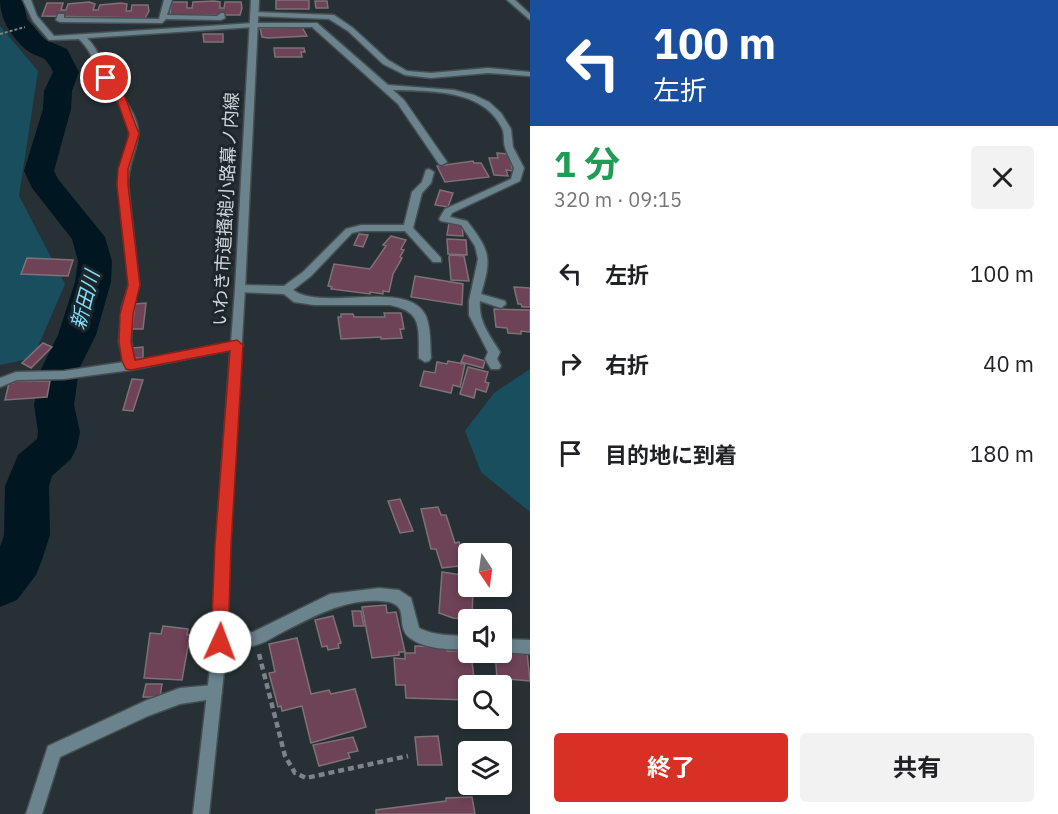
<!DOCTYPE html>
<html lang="ja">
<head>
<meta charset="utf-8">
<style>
	body { margin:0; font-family:"IBM Plex Sans","Noto Sans JP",sans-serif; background:#f2f2f2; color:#202124; height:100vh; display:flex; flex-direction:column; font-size:22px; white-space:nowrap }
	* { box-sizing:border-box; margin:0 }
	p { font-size:20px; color:#757577 }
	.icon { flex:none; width:33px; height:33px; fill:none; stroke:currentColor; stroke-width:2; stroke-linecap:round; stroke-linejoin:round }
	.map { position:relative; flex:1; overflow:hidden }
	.details { display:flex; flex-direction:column; background:#fff; width:528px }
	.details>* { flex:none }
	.top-card { background:#1a4fa0; color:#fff; overflow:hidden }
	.needle { width:39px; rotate:167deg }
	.controls { position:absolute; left:458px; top:543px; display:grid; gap:12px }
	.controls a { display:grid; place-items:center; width:54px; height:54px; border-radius:6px; background:#fff; box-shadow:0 3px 9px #0003; font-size:30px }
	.pin { position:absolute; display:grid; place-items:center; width:51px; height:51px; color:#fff; margin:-26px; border:3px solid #fff; border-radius:50%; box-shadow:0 2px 6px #0007 }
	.me { position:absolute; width:66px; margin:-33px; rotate:2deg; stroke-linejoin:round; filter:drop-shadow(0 0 4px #0008) }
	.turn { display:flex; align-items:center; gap:21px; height:126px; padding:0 24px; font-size:27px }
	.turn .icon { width:78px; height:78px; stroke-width:2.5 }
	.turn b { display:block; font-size:42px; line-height:51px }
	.round { display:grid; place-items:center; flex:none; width:63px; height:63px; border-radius:6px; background:#f2f2f2 }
	.headline { display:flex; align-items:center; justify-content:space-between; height:102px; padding:0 24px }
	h1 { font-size:36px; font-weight:700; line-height:45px; color:#1e9e55 }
	.action { display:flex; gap:12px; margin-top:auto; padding:12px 24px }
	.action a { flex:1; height:69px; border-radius:6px; background:#d93025; color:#fff; font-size:24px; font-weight:700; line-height:69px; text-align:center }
	.action a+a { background:#f2f2f2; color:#202124 }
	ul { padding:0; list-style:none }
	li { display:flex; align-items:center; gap:18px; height:90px; padding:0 24px }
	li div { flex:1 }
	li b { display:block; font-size:22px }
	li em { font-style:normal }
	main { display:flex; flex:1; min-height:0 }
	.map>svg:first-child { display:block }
	.green { fill:#194e5e }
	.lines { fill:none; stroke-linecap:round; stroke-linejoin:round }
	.river { fill:#001721; fill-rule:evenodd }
	.building { fill:#6e4257; stroke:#7e7277; stroke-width:1.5 }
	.service-casing { stroke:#454f52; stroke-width:3 }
	.minor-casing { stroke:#454f52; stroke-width:3 }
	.tertiary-casing { stroke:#454f52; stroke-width:3 }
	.path-far1 { stroke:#7c8488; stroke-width:2; stroke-dasharray:3 2; stroke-linecap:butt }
	.path { stroke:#7c8488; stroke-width:4.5; stroke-dasharray:6 4; stroke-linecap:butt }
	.service { fill:#6b838c; fill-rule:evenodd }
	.minor { fill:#6b838c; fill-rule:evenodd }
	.tertiary { fill:#6b838c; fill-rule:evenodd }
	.route { fill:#d93025; stroke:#8d1f18; stroke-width:1.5 }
	.labels { text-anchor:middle; stroke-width:6; stroke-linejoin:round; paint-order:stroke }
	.street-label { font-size:18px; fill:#cfd5d8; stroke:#1d272b }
	.water-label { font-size:20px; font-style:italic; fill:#83defd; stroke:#1d272b }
</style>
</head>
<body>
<main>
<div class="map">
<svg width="530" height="814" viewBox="0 0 530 814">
	<rect width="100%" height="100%" fill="#273135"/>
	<g class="green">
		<polygon points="0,26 38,71 19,196 65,284 33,358 0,365"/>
		<polygon points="530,369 530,512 481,472 465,431 494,393"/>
	</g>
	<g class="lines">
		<path class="river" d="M0 0H23L27 19 44 39 67 49 79 72 72 91 71 109 54 171 58 179 105 237 112 261 111 282 96 335 79 369 74 405 80 432 77 447 71 459 52 476 49 486 50 535 42 560 36 575 17 600 0 607V547L4 535 5 486 18 455 37 439 38 432 34 405 41 369 58 335 75 282 78 261 72 239 32 188 24 171 43 109 44 91 53 72C44 52 39 60 25 49 11 36 0 19 0 0Z"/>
	</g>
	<g class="building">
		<rect x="276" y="0" width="33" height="9"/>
		<polygon points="214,1 220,2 220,8 224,8 225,2 241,2 242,8 240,15 170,15 171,2 187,2 187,8 192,8 193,2"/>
		<polygon points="315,1 327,1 328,8 316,8"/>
		<polygon points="89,2 95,4 93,10 98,10 100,5 121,3 127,4 126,11 131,11 132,5 148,5 149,11 145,18 42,16 47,3 63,3 61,10 66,10 68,4"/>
		<polygon points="302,27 307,36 268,38 262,37 260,28"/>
		<polygon points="203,34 223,34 223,42 204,42"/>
		<polygon points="274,48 304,48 305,52 301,52 302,57 275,57"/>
		<polygon points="497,153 508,154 513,171 506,170 508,176 494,175 489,158 498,158"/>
		<polygon points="473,161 474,163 481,163 489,177 445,182 437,166"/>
		<polygon points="440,190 453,193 448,207 435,205"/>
		<polygon points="449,223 462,224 463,236 447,235"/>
		<polygon points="359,234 368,235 363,247 354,245"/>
		<polygon points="391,236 406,240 401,249 404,250 400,257 402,258 393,274 389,292 383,291 383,294 370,292 370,294 331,289 332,287 328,286 334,264 370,269 386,246 383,245"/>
		<polygon points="447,239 466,240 467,255 448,254"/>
		<polygon points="450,255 464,256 469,281 451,280 449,257"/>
		<polygon points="27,258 73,260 68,276 21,274"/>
		<polygon points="415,276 463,284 462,305 411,297"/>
		<polygon points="514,287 530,288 530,307 522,307 521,304 518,304"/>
		<polygon points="146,303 143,329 132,329 135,304"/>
		<polygon points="494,309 530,310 530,332 521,331 521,334 508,333 507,328 496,327"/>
		<polygon points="384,313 401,313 404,329 400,329 402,338 381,339 381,337 341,339 338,317 341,317 341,314 353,314 354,317 385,317"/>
		<polygon points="43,343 52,347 31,368 22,363"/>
		<polygon points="143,347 143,358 133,358 133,348"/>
		<polygon points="464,355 485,361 483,368 461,362"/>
		<polygon points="448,361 465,364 460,387 453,385 451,393 420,386 424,371 435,373 437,362 447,364"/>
		<polygon points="468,367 488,372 485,382 489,383 486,392 476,389 474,398 460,394"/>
		<polygon points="132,379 143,380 133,411 123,410"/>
		<polygon points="13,381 50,381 47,397 5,400 9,383 13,383"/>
		<polygon points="400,499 413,531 400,533 388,501"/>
		<polygon points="438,507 441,515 446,515 455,543 459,542 467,565 442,568 436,549 431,549 421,509"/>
		<polygon points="442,572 468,576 468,586 473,586 472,620 453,618 439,613"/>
		<polygon points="386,605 387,613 396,612 405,652 399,652 399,655 372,658 362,607"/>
		<polygon points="352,611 361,611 364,626 354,626"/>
		<polygon points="333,616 341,643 338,644 339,648 328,650 327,646 322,647 315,620"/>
		<polygon points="163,626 188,629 187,635 190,635 182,680 144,678 150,633 161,634"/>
		<polygon points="297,638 311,694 329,690 331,694 355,689 366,727 311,743 302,706 282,711 281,706 278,707 269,673 275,672 269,644"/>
		<polygon points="415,646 446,647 447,651 467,651 468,662 472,662 475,686 468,686 468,700 406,698 405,685 396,685 394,658 405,659 405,653 415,653"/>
		<polygon points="501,650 527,652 530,681 497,678 495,652 501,652"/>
		<polygon points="146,684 162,684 160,697 143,697"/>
		<polygon points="438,736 442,765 418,765 415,737"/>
		<polygon points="353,737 358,751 348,753 350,758 319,766 313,745"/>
		<polygon points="472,797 475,814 376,814 376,810 446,801 446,798"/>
	</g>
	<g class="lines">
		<defs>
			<polygon id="service" points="164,0 172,0 167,15 217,16 221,13 224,13 225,18 221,20 166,19 162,23 60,22 56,20 58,14 64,14 64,18 159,19"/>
			<g id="minor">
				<path d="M23 0H31L37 16 54 36 254 23H317L388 85 454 90 474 95 489 102 501 113 511 129 513 147 524 168 520 181 452 213 450 217 467 221C490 251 492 257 481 294L505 301 506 304 501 308 480 301C478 321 490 336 500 352L497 359 501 366 499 369H491L485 359 488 352 469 315V301L478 259 475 246 461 225 441 221 439 219 445 209 511 179 514 168C511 161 507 154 505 147 503 141 505 134 502 128 483 89 430 91 393 90L404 100 447 162 442 165 439 164 398 104 312 27H254L87 38C100 51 101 63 110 78 119 93 140 116 138 135 136 154 128 163 128 185L139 285 132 307 131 342 135 361 237 341 243 345 241 348 131 370 64 379 17 380 0 387V378L16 372 64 371 124 362 119 342 122 307 129 285 118 185C118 164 126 154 129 136 132 117 111 93 102 78 93 62 93 53 79 39L49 40 33 21Z"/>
				<polygon points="507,0 515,0 530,14 530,20"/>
				<polygon points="251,12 334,15 353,28 388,60 407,71 431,73 488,68 530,72 530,76 488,73 431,78 405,75 383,64 348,31 329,19 254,16 251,16"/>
				<path d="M429 169 434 172 431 183 422 193 413 228 441 258V262H433L405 231H361L352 233 311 276 293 290C323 312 408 278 426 316 431 329 430 345 431 358L429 361 425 362 419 358C418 329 424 312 390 305H314L294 302 284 294 236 292 235 289 236 286 240 285 284 286 303 272 346 229 361 225H404L412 192 422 182 426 170Z"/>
				<path d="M379 588 399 590 411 598 419 628C434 636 452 635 468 636V650C450 649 426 650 410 638 393 625 414 602 380 601 343 599 313 617 281 633 273 637 265 643 256 645 245 649 232 649 220 649L215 647 213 642 215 637 253 632 330 594Z"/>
				<polygon points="501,639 530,640 530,654 500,652"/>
				<polygon points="214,685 219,688 222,693 219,698 180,704 148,716 60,757 42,814 26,814 48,746 145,701 180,688"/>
			</g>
			<polygon id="tertiary" points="251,0 259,0 245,289 230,545 227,642 209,814 193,814 213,642 216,545 235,289"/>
		</defs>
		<use href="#service" class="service-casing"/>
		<use href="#minor" class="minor-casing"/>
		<use href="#tertiary" class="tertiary-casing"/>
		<polyline class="path-far1" points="0,34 25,27"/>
		<polyline class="path" points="259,654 285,756 295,773 306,778 408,756"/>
		<use href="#service" class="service"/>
		<use href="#minor" class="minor"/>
		<use href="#tertiary" class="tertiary"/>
	</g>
	<polygon class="route" points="103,76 109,76 125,97 139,134 128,169 128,185 140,285 133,314 131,342 135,360 237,340 243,345 231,545 228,642 226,647 220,650 214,647 211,642 215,545 230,351 131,370 126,369 122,361 119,342 120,314 128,285 117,185 118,169 129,134 116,97 101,78"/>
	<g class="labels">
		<g class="street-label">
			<text transform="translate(226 209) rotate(-87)" y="6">いわき市道搔槌小路幕ノ内線</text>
		</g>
		<g class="water-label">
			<text transform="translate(85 300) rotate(-75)" y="7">新田川</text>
		</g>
	</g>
</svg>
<div class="controls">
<a><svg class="needle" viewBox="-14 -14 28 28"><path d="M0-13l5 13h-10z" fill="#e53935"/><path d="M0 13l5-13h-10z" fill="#757577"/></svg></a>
<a><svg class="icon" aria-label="sound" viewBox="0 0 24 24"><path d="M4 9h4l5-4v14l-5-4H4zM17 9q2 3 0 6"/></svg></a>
<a><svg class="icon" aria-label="search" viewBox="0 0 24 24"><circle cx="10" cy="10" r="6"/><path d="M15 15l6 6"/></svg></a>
<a><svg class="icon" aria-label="layers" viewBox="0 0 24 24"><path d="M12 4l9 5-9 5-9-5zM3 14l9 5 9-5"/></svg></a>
</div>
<div class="pin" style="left:106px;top:78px;background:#d93025"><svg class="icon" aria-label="arrive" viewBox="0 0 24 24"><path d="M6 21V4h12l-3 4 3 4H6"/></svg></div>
<svg class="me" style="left:220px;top:642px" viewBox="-20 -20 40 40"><circle r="19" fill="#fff"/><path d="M0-13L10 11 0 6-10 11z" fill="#d93025"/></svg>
</div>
<section class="details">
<div class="top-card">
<div class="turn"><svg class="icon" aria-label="left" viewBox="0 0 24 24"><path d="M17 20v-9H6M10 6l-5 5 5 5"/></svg><div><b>100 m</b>左折</div></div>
</div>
<div class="headline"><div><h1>1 分</h1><p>320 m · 09:15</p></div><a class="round"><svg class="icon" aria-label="close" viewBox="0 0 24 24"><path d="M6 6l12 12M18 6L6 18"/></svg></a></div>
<ul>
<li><svg class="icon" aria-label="left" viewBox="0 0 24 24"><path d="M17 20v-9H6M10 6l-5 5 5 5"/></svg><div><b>左折</b></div><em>100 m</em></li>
<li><svg class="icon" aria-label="right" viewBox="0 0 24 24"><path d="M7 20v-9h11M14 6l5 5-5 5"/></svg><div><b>右折</b></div><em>40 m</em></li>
<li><svg class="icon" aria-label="arrive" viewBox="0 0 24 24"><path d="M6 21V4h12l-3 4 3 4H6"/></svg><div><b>目的地に到着</b></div><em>180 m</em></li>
</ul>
<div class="action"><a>終了</a><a>共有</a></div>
</section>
</main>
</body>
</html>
